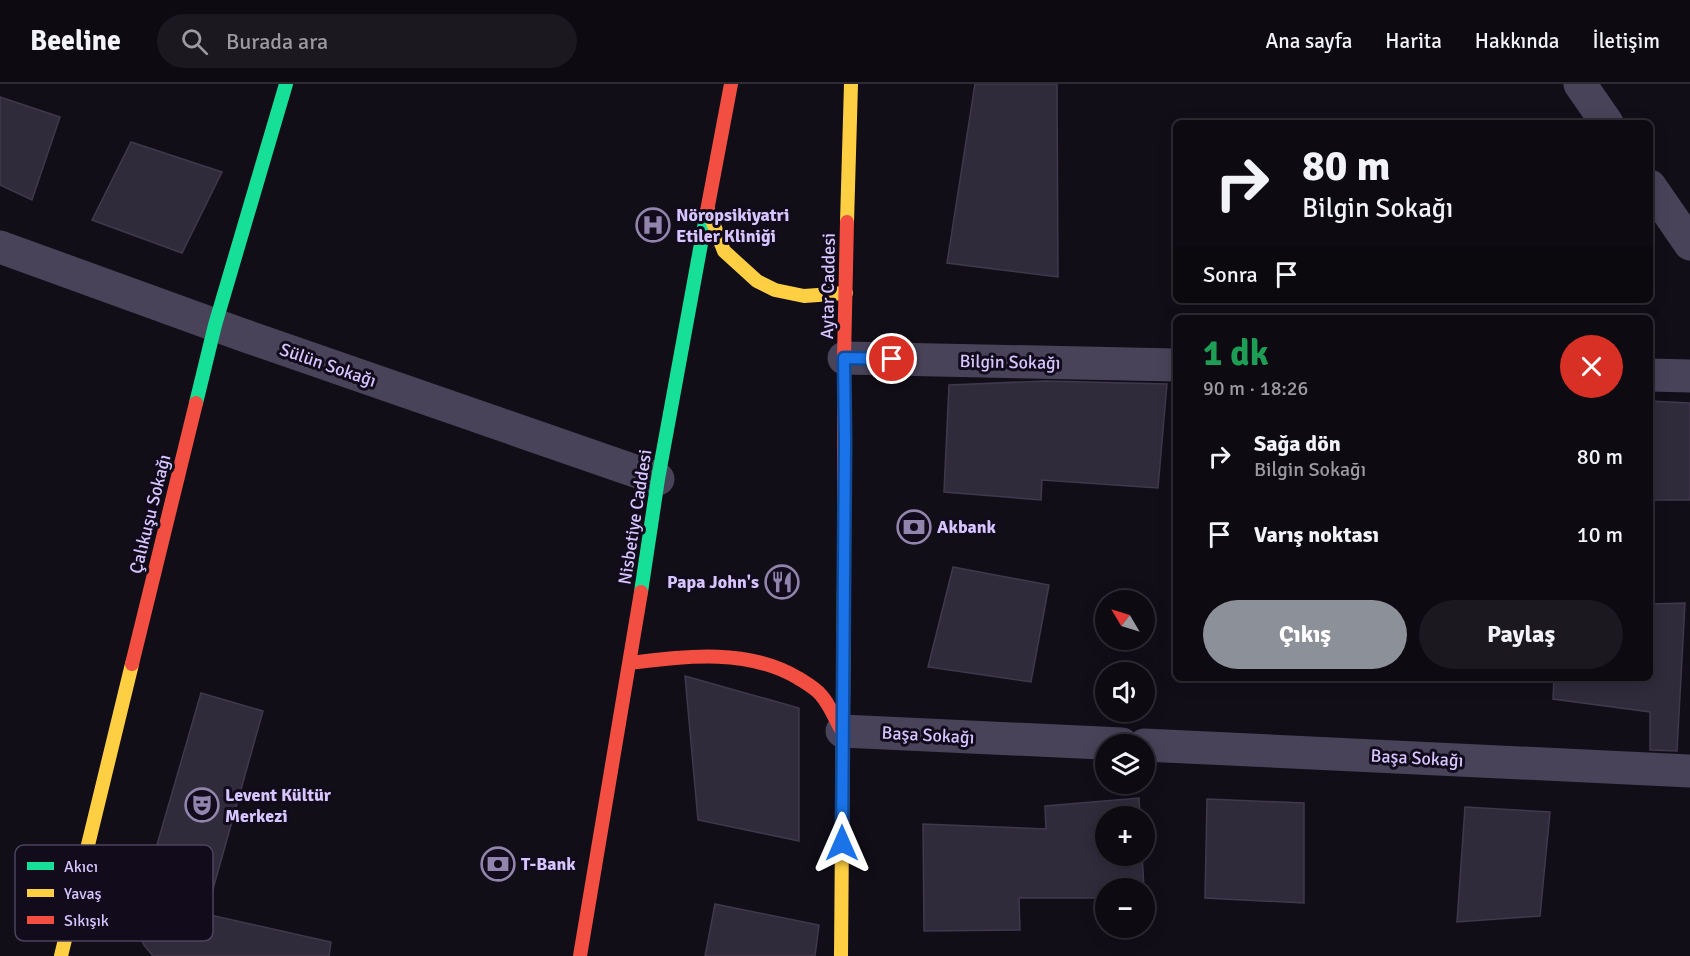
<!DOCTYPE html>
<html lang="tr">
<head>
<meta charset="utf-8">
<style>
	body { margin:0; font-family:Signika,sans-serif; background:#1c1820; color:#f1f3f6; height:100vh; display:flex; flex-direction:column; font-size:22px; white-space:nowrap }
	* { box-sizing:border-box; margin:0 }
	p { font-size:20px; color:#9b9a9f }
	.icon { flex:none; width:33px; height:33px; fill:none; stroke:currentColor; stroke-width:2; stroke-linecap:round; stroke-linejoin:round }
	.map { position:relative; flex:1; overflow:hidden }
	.side { position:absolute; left:1173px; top:231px; width:480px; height:366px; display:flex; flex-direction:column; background:#0e0a12; border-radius:9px; box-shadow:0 3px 15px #0003,0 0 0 2px #2e2b32 }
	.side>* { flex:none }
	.hud { position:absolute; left:1173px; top:36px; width:480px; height:183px; border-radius:9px; box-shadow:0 3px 15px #0003,0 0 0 2px #2e2b32; background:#0e0a12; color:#f1f3f6; overflow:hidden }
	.needle { width:39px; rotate:308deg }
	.buttons { position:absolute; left:1095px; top:506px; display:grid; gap:12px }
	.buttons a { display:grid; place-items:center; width:60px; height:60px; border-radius:50%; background:#0e0a12; box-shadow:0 3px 15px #0003,0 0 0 2px #2e2b32; font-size:30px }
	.pin { position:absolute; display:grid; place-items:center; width:51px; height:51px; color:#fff; margin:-26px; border:3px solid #fff; border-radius:50%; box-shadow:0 2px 6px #0007 }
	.me { position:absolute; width:66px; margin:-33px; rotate:0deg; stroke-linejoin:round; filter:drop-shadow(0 0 4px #0008) }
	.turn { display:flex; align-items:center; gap:21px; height:126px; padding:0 30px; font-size:27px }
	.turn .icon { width:78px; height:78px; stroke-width:2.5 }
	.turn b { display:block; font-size:42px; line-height:51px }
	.then { display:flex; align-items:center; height:57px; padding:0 30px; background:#0003; gap:12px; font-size:22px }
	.round { display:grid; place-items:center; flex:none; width:63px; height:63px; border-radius:32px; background:#1c1820 }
	.summary { display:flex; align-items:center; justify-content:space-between; height:102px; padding:0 30px }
	h1 { font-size:36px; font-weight:700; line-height:45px; color:#1e9e55 }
	.cta { display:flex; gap:12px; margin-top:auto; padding:12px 30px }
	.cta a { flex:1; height:69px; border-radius:36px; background:#8c9099; color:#fff; font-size:24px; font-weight:700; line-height:69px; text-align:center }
	.cta a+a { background:#1c1820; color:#f1f3f6 }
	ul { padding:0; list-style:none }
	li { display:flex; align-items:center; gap:18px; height:78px; padding:0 30px }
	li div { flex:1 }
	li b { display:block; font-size:22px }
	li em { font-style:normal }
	header { display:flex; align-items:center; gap:36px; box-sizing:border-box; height:84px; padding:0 30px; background:#0e0a12; border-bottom:2px solid #2e2b32 }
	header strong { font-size:28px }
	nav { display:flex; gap:33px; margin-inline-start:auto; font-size:21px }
	.search { width:420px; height:54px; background:#1c1820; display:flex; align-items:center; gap:15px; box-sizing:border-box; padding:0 21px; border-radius:33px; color:#9b9a9f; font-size:22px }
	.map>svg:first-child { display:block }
	.building { fill:#302b3b; stroke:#40384d; stroke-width:1.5 }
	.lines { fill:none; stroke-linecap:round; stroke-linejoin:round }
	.street { stroke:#484359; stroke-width:33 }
	.fast { stroke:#16e098; stroke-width:14 }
	.slow { stroke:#ffcf43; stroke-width:14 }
	.jam { stroke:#f24e42; stroke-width:14 }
	.route-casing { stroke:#114b97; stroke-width:15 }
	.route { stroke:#1a73e8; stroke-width:10 }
	.labels { text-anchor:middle; stroke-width:6; stroke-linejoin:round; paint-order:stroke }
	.poi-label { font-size:18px; font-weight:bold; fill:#d6c5ff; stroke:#110b1b; text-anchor:start }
	.street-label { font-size:18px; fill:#d6c5ff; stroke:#110b1b }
	.key { fill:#110b1b; stroke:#4c435f; stroke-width:1.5 }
	.key-label { font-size:16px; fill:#d6c5ff }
</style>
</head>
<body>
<header>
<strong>Beeline</strong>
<div class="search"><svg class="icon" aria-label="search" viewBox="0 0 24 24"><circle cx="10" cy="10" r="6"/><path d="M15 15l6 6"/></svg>Burada ara</div>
<nav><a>Ana sayfa</a><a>Harita</a><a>Hakkında</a><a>İletişim</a></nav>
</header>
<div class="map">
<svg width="1690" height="872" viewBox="0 0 1690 872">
	<rect width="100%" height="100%" fill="#120e18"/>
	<g class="building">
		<polygon points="975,0 1057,0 1058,193 947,179"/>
		<polygon points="0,13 60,33 32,116 0,101"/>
		<polygon points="131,58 222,88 182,169 92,136"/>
		<polygon points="1045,297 1167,300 1158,404 1042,396 1041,416 944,408 949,301"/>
		<polygon points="1650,317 1690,319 1690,416 1650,416"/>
		<polygon points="953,483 1049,501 1031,598 928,583"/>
		<polygon points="1685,519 1677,667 1650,666 1650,628 1553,615 1554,594 1650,594 1650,520"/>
		<polygon points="685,592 799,624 799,757 698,736"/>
		<polygon points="201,609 263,627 206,830 331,858 329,872 153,872 144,861 139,850 141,816"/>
		<polygon points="1139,714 1140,732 1106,732 1106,771 1142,771 1144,804 1106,804 1106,814 1019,814 1020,846 924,847 923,740 1046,745 1045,722"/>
		<polygon points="1207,715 1304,719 1304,819 1205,814"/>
		<polygon points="1465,723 1550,728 1540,832 1457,838"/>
		<polygon points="715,820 819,841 815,872 705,872"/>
	</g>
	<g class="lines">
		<g class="street">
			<polyline points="1580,0 1607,39"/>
			<polyline points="1650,102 1690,160"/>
			<polyline points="0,163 240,250 658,395"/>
			<polyline points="844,274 1176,281"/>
			<polyline points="1650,291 1690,292"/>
			<polyline points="842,647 1122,660"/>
			<polyline points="1144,661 1690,687"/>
		</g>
		<g class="fast">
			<polyline points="196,319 215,241 286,0"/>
			<polyline points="641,508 658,395 707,127"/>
		</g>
		<g class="slow">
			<polyline points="708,126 724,167 757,197 775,206 804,212 846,209"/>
			<polyline points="847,138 851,0"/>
			<polyline points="61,872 132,580"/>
			<polyline points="841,872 844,500"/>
		</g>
		<g class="jam">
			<polyline points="707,127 731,0"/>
			<polyline points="844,500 844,274 847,138"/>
			<path d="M630 579C687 572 747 564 798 594 806 599 815 604 821 611 830 621 835 635 842 647"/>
			<polyline points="132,580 196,319"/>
			<polyline points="580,872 641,508"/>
		</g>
	</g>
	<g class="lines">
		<defs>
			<polyline id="route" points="842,759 845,357 844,274 892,275"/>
		</defs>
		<use href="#route" class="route-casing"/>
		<use href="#route" class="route"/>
	</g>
	<defs>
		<symbol id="hospital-ring" viewBox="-11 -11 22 22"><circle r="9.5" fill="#110b1b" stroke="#9185ae" stroke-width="1.5"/><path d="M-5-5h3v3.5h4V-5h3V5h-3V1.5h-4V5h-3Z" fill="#9185ae"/></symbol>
		<symbol id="bank-ring" viewBox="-11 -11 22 22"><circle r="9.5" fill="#110b1b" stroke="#9185ae" stroke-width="1.5"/><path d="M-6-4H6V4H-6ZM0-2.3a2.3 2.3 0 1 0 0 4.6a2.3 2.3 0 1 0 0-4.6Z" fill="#9185ae"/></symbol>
		<symbol id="restaurant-ring" viewBox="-11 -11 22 22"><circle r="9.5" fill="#110b1b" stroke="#9185ae" stroke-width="1.5"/><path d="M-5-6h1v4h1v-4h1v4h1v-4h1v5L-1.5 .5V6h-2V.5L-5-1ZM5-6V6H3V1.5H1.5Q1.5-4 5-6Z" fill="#9185ae"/></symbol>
		<symbol id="theatre-ring" viewBox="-11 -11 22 22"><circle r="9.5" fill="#110b1b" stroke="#9185ae" stroke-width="1.5"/><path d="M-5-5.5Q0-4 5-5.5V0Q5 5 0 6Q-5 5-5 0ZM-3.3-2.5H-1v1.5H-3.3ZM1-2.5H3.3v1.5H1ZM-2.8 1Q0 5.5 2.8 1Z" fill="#9185ae"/></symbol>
	</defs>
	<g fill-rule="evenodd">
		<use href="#hospital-ring" x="634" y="122" width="38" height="38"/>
		<use href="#bank-ring" x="895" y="424" width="38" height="38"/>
		<use href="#restaurant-ring" x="763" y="479" width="38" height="38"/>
		<use href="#theatre-ring" x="183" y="702" width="38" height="38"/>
		<use href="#bank-ring" x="479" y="761" width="38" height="38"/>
	</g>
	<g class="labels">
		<g class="poi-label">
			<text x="676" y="137">Nöropsikiyatri<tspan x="676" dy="21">Etiler Kliniği</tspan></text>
			<text x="937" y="449">Akbank</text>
			<text x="759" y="504" text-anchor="end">Papa John's</text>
			<text x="225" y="717">Levent Kültür<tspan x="225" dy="21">Merkezi</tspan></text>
			<text x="521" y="786">T-Bank</text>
		</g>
		<g class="street-label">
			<text transform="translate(828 202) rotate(-89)" y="6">Aytar Caddesi</text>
			<text transform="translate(1010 278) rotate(1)" y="6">Bilgin Sokağı</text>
			<text transform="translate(328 281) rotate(19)" y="6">Sülün Sokağı</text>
			<text transform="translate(150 430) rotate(-76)" y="6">Çalıkuşu Sokağı</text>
			<text transform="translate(635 433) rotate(-81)" y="6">Nisbetiye Caddesi</text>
			<text transform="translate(928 651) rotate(3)" y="6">Başa Sokağı</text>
			<text transform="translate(1417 674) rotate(3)" y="6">Başa Sokağı</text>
		</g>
	</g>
	<rect x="15" y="761" width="198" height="96" rx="9" class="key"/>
	<rect x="27" y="778" width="27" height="8" fill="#16e098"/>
	<rect x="27" y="805" width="27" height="8" fill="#ffcf43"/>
	<rect x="27" y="832" width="27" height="8" fill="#f24e42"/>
	<g class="key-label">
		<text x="64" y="788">Akıcı</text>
		<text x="64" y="815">Yavaş</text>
		<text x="64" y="842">Sıkışık</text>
	</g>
</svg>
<div class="buttons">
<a><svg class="needle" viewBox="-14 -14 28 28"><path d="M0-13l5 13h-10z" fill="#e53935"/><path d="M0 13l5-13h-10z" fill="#9b9a9f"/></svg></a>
<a><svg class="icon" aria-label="sound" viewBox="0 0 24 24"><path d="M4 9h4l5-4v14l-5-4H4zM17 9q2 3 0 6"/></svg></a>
<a><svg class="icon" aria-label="layers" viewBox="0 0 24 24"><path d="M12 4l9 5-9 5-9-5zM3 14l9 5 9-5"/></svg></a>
<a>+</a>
<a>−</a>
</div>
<div class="pin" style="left:892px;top:275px;background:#d93025"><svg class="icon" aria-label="arrive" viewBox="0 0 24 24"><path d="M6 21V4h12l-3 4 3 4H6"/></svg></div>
<svg class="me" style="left:842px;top:759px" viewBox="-20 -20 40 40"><path d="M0-17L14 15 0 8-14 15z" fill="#1a73e8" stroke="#fff" stroke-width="4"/></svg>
<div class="hud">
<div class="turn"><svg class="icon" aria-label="right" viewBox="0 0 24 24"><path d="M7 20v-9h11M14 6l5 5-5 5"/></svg><div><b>80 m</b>Bilgin Sokağı</div></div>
<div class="then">Sonra<svg class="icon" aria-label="arrive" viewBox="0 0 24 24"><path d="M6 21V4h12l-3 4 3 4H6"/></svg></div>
</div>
<section class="side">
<div class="summary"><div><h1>1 dk</h1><p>90 m · 18:26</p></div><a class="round" style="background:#d93025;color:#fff"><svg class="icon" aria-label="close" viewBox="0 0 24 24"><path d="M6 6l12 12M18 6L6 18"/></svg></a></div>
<ul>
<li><svg class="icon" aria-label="right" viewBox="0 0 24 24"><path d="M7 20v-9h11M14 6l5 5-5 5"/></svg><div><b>Sağa dön</b><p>Bilgin Sokağı</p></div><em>80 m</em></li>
<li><svg class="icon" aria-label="arrive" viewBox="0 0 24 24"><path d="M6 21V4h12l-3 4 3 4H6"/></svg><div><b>Varış noktası</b></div><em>10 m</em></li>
</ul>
<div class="cta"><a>Çıkış</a><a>Paylaş</a></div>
</section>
</div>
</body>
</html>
